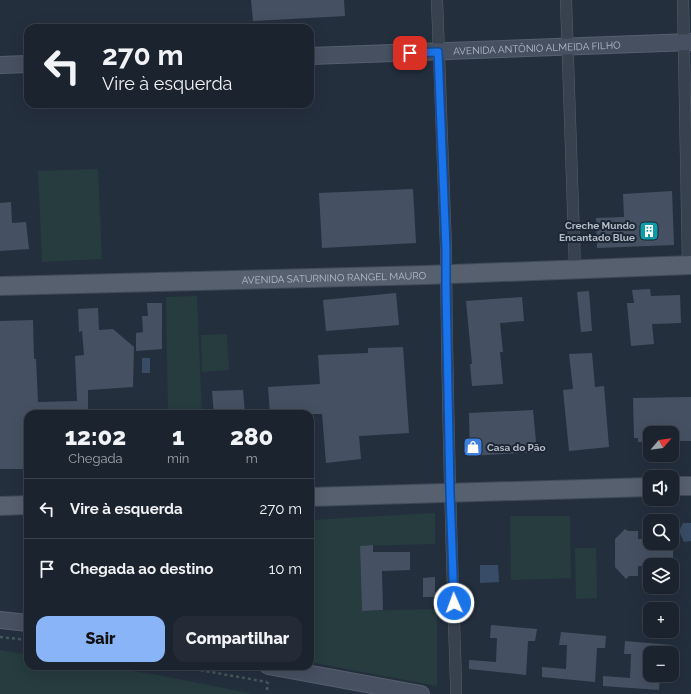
<!DOCTYPE html>
<html lang="pt">
<head>
<meta charset="utf-8">
<style>
	body { margin:0; font-family:Raleway,sans-serif; background:#242b36; color:#f1f3f6; height:100vh; display:flex; flex-direction:column; font-size:15px; white-space:nowrap }
	* { box-sizing:border-box; margin:0 }
	p { font-size:13px; color:#a0a4aa }
	.icon { flex:none; width:22px; height:22px; fill:none; stroke:currentColor; stroke-width:2; stroke-linecap:round; stroke-linejoin:round }
	.map { position:relative; flex:1; overflow:hidden }
	.side { position:absolute; left:24px; top:410px; width:290px; height:260px; display:flex; flex-direction:column; background:#1b232e; border-radius:12px; box-shadow:0 4px 16px #0002,0 0 0 1px #39404a }
	.side>* { flex:none }
	.guide { position:absolute; left:24px; top:24px; width:290px; height:84px; border-radius:12px; box-shadow:0 4px 16px #0002,0 0 0 1px #39404a; background:#1b232e; color:#f1f3f6; overflow:hidden }
	.needle { width:26px; rotate:61deg }
	.controls { position:absolute; left:643px; top:426px; display:grid; gap:8px }
	.controls a { display:grid; place-items:center; width:36px; height:36px; border-radius:8px; background:#1b232e; box-shadow:0 4px 16px #0002,0 0 0 1px #39404a; font-size:20px }
	.pin { position:absolute; display:grid; place-items:center; width:34px; height:34px; color:#fff; margin:-17px; border-radius:8px; box-shadow:0 2px 6px #0006 }
	.me { position:absolute; width:44px; margin:-22px; rotate:358deg; stroke-linejoin:round; filter:drop-shadow(0 0 3px #0008) }
	.turn { display:flex; align-items:center; gap:14px; height:84px; padding:0 12px; font-size:18px }
	.turn .icon { width:52px; height:52px; stroke-width:2.5 }
	.turn b { display:block; font-size:28px; line-height:34px }
	.eta { display:flex; justify-content:space-evenly; align-items:center; height:68px; text-align:center }
	.eta b { font-size:24px; font-weight:800; line-height:28px }
	.action { display:flex; gap:8px; margin-top:auto; padding:8px 12px }
	.action a { flex:1; height:46px; border-radius:12px; background:#8ab4f8; color:#111; font-size:16px; font-weight:800; line-height:46px; text-align:center }
	.action a+a { background:#242b36; color:#f1f3f6 }
	ul { padding:0; list-style:none }
	li { display:flex; align-items:center; gap:12px; height:60px; padding:0 12px; border-top:1px solid #39404a }
	li div { flex:1 }
	li b { display:block; font-size:15px }
	li em { font-style:normal }
	.map>svg:first-child { display:block }
	.green { fill:#263c3f }
	.water { fill:#394c67 }
	.building { fill:#455162 }
	.lines { fill:none; stroke-linecap:round; stroke-linejoin:round }
	.street-casing { stroke:#565f6c; stroke-width:12 }
	.secondary-casing { stroke:#565f6c; stroke-width:18 }
	.primary-casing { stroke:#414a57; stroke-width:20 }
	.path { stroke:#44595c; stroke-width:2.5; stroke-dasharray:3 3; stroke-linecap:butt }
	.street { stroke:#38414e; stroke-width:11 }
	.secondary { stroke:#465061; stroke-width:16 }
	.primary { stroke:#56606e; stroke-width:18 }
	.route-casing { stroke:#114b97; stroke-width:10 }
	.route { stroke:#1a73e8; stroke-width:7 }
	.labels { text-anchor:middle; stroke-width:4; stroke-linejoin:round; paint-order:stroke }
	.street-label { font-size:10px; fill:#b4bcc9; stroke:#1d2633 }
	.poi-label { font-size:10px; font-weight:bold; fill:#b4bcc9; stroke:#1d2633; text-anchor:end }
</style>
</head>
<body>
<div class="map">
<svg width="691" height="694" viewBox="0 0 691 694">
	<rect width="100%" height="100%" fill="#242f3e"/>
	<g class="green">
		<polygon points="98,169 102,259 42,262 38,171"/>
		<polygon points="197,296 202,414 168,414 166,297"/>
		<polygon points="227,334 229,370 202,372 201,335"/>
		<polygon points="435,513 435,544 360,546 362,611 437,609 437,686 310,662 310,520"/>
		<polygon points="510,516 570,516 571,578 511,580"/>
		<polygon points="575,548 596,548 597,598 576,599"/>
		<polygon points="0,650 28,655 28,666 99,666 158,675 254,694 0,694"/>
	</g>
	<g class="water">
		<rect x="142" y="358" width="8" height="15"/>
		<polygon points="683,523 691,523 691,541 684,542 679,531"/>
		<polygon points="480,565 498,565 499,582 480,583"/>
	</g>
	<g class="building">
		<polygon points="251,0 344,0 345,16 253,21"/>
		<polygon points="413,189 416,243 322,248 319,193"/>
		<polygon points="672,191 674,245 597,248 596,218 624,217 623,194"/>
		<polygon points="11,202 12,223 26,222 29,249 0,251 0,203"/>
		<polygon points="650,289 651,296 680,295 681,323 652,324 654,344 631,346 627,303 634,303 632,290"/>
		<polygon points="589,291 592,331 581,332 577,292"/>
		<polygon points="396,293 399,325 326,331 323,300"/>
		<polygon points="522,297 524,321 500,323 503,352 500,352 503,384 472,386 470,364 472,364 466,301"/>
		<polygon points="147,303 162,303 162,349 136,351 136,333 143,332 142,316 148,316"/>
		<polygon points="98,308 99,330 113,329 134,347 133,387 88,390 88,414 28,414 28,469 0,469 0,321 33,320 34,359 36,359 38,402 77,401 75,356 84,355 82,331 79,332 78,309"/>
		<polygon points="403,347 409,433 359,436 361,459 326,463 322,414 270,414 268,387 320,384 318,355 368,353 368,348"/>
		<polygon points="592,353 595,387 604,386 609,447 569,451 563,390 573,389 569,354"/>
		<polygon points="243,390 245,414 214,414 212,391"/>
		<polygon points="691,397 691,441 672,441 672,433 650,433 650,442 638,442 638,438 634,438 633,398"/>
		<polygon points="533,410 537,452 470,456 469,413"/>
		<polygon points="625,529 628,531 638,531 638,539 650,539 650,543 673,543 673,565 638,566 638,576 629,576 626,579 615,567 615,539"/>
		<polygon points="373,545 373,552 410,552 410,570 382,571 383,610 362,611 360,546"/>
		<polygon points="435,577 435,597 423,597 423,578"/>
		<polygon points="491,625 537,629 535,641 528,641 526,675 469,669 469,660 496,662 497,638 490,638"/>
		<polygon points="561,632 606,636 605,648 597,648 595,682 542,677 542,667 566,669 567,645 559,645"/>
		<polygon points="625,641 672,645 672,653 650,653 650,675 660,675 659,690 603,686 603,676 630,678 631,654 624,654"/>
	</g>
	<g class="lines">
		<defs>
			<g id="street">
				<path d="M437 0 446 249C447 393 451 538 456 682V694"/>
				<polyline points="566,0 575,269"/>
				<polyline points="683,0 688,265"/>
			</g>
			<g id="secondary">
				<path id="s1" d="M310 56 691 42"/>
				<polyline points="0,65 28,64"/>
				<polyline points="0,620 28,623"/>
				<polyline points="268,666 421,694"/>
			</g>
			<g id="primary">
				<path id="s2" d="M0 286 426 275 691 265"/>
				<polyline points="672,486 691,486"/>
				<polyline points="310,497 650,487"/>
				<polyline points="0,506 28,505"/>
			</g>
		</defs>
		<use href="#street" class="street-casing"/>
		<use href="#secondary" class="secondary-casing"/>
		<use href="#primary" class="primary-casing"/>
		<g class="path">
			<polyline points="0,637 28,640"/>
			<polyline points="177,666 267,682"/>
			<polyline points="267,690 268,682"/>
		</g>
		<use href="#street" class="street"/>
		<use href="#secondary" class="secondary"/>
		<use href="#primary" class="primary"/>
	</g>
	<g class="lines">
		<defs>
			<polyline id="route" points="410,53 438,52 446,249 446,290 450,493 454,603"/>
		</defs>
		<use href="#route" class="route-casing"/>
		<use href="#route" class="route"/>
	</g>
	<defs>
		<symbol id="building-square" viewBox="-11 -11 22 22"><rect x="-9" y="-9" width="18" height="18" rx="4" fill="#0f9aa8" stroke="#1d2633"/><path d="M-4-6H4V6H1V3H-1V6H-4ZM-2.5-4.3h1.7v1.8h-1.7ZM.8-4.3h1.7v1.8H.8ZM-2.5-1h1.7V.8h-1.7ZM.8-1h1.7V.8H.8Z" fill="#fff"/></symbol>
		<symbol id="shop-square" viewBox="-11 -11 22 22"><rect x="-9" y="-9" width="18" height="18" rx="4" fill="#3f7fe0" stroke="#1d2633"/><path d="M-5-2.5h2.3a2.7 3.5 0 0 1 5.4 0H5L5.5 6h-11ZM-1.5-2.5h3a1.5 2.3 0 0 0-3 0Z" fill="#fff"/></symbol>
	</defs>
	<g fill-rule="evenodd">
		<use href="#building-square" x="638" y="220" width="22" height="22"/>
		<use href="#shop-square" x="462" y="436" width="22" height="22"/>
	</g>
	<g class="labels">
		<g class="street-label">
			<text dy="4" stroke="none"><textPath href="#s1" startOffset="227">AVENIDA ANTÔNIO ALMEIDA FILHO</textPath></text>
			<text dy="4" stroke="none"><textPath href="#s2" startOffset="334">AVENIDA SATURNINO RANGEL MAURO</textPath></text>
		</g>
		<g class="poi-label">
			<text x="635" y="229">Creche Mundo<tspan x="635" dy="12">Encantado Blue</tspan></text>
			<text x="487" y="451" text-anchor="start">Casa do Pão</text>
		</g>
	</g>
</svg>
<div class="controls">
<a><svg class="needle" viewBox="-14 -14 28 28"><path d="M0-13l5 13h-10z" fill="#e53935"/><path d="M0 13l5-13h-10z" fill="#a0a4aa"/></svg></a>
<a><svg class="icon" aria-label="sound" viewBox="0 0 24 24"><path d="M4 9h4l5-4v14l-5-4H4zM17 9q2 3 0 6"/></svg></a>
<a><svg class="icon" aria-label="search" viewBox="0 0 24 24"><circle cx="10" cy="10" r="6"/><path d="M15 15l6 6"/></svg></a>
<a><svg class="icon" aria-label="layers" viewBox="0 0 24 24"><path d="M12 4l9 5-9 5-9-5zM3 14l9 5 9-5"/></svg></a>
<a>+</a>
<a>−</a>
</div>
<div class="pin" style="left:410px;top:53px;background:#d93025"><svg class="icon" aria-label="arrive" viewBox="0 0 24 24"><path d="M6 21V4h12l-3 4 3 4H6"/></svg></div>
<svg class="me" style="left:454px;top:603px" viewBox="-20 -20 40 40"><circle r="17" fill="#1a73e8" stroke="#fff" stroke-width="3"/><path d="M0-11L8 9 0 5-8 9z" fill="#fff"/></svg>
<div class="guide">
<div class="turn"><svg class="icon" aria-label="left" viewBox="0 0 24 24"><path d="M17 20v-9H6M10 6l-5 5 5 5"/></svg><div><b>270 m</b>Vire à esquerda</div></div>
</div>
<section class="side">
<div class="eta">
<div><b>12:02</b><p>Chegada</p></div>
<div><b>1</b><p>min</p></div>
<div><b>280</b><p>m</p></div>
</div>
<ul>
<li><svg class="icon" aria-label="left" viewBox="0 0 24 24"><path d="M17 20v-9H6M10 6l-5 5 5 5"/></svg><div><b>Vire à esquerda</b></div><em>270 m</em></li>
<li><svg class="icon" aria-label="arrive" viewBox="0 0 24 24"><path d="M6 21V4h12l-3 4 3 4H6"/></svg><div><b>Chegada ao destino</b></div><em>10 m</em></li>
</ul>
<div class="action"><a>Sair</a><a>Compartilhar</a></div>
</section>
</div>
</body>
</html>
